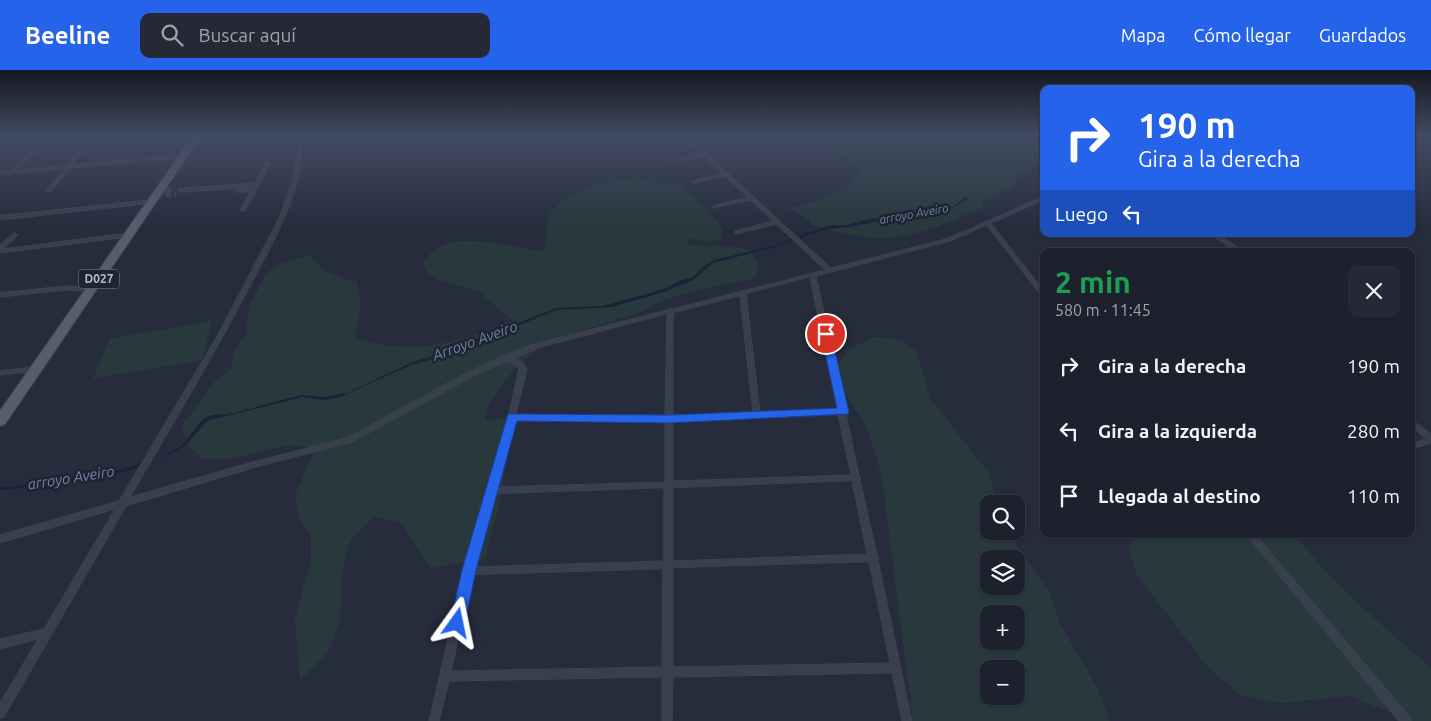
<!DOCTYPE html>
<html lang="es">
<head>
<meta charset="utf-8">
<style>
	body { margin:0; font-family:Ubuntu,sans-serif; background:#252935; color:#f1f3f6; height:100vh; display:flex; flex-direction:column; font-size:19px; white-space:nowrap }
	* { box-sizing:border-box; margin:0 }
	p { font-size:16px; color:#a0a3aa }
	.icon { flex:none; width:28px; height:28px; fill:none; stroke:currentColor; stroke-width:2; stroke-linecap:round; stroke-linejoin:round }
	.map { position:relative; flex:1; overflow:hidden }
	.details { position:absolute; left:1040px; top:178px; width:375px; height:290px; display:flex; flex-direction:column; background:#1c212d; border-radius:10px; box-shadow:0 1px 4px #0004,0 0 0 1px #3a3e49 }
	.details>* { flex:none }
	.banner { position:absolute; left:1040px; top:15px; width:375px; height:152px; border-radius:10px; box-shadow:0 1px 4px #0004,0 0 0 1px #3a3e49; background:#2563eb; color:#fff; overflow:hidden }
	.controls { position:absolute; left:980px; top:425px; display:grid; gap:10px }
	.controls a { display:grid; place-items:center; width:45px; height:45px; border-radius:10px; background:#1c212d; box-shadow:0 1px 4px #0004,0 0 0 1px #3a3e49; font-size:25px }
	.pin { position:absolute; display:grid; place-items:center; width:42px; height:42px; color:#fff; margin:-21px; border:2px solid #fff; border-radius:50%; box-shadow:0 1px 5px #0007 }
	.me { position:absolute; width:55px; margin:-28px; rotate:12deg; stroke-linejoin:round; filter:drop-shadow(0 0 4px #0008) }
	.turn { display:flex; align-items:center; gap:18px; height:105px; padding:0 15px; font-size:22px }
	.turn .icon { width:65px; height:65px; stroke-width:2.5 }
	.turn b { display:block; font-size:35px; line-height:42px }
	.then { display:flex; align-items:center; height:48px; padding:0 15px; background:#0003; gap:10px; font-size:19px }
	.round { display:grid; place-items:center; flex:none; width:52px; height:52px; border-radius:10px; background:#252935 }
	.overview { display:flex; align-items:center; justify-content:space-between; height:85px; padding:0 15px }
	h1 { font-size:30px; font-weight:700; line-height:38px; color:#1e9e55 }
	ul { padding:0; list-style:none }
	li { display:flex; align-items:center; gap:15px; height:65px; padding:0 15px }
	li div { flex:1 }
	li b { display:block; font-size:19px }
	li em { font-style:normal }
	header { display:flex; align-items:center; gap:30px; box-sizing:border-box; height:70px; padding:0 25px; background:#2563eb; color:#fff }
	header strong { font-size:24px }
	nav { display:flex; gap:28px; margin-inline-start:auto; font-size:18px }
	.search { width:350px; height:45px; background:#252935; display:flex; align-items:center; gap:12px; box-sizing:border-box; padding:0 18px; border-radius:10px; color:#a0a3aa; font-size:19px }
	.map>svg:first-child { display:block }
	.green { fill:#28383d; fill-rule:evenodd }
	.water { fill:#1a2239 }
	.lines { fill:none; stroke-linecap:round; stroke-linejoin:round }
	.stream { stroke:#1a2239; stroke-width:2 }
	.street-tunnel { stroke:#3b4151; stroke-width:5.5; stroke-dasharray:5.5 2.5; stroke-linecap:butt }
	.street-casing { stroke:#424855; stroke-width:1 }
	.primary-casing { stroke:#424855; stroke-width:2 }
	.street { fill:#393f4c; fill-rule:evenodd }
	.primary { fill:#585d6c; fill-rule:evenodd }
	.route { fill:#2563eb; stroke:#184099 }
	.labels { text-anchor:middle; stroke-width:5; stroke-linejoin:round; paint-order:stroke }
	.far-water-label { font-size:12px; font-style:italic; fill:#7180a3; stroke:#1e2431 }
	.shield { fill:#1e2431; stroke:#888d9a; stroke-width:1 }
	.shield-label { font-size:12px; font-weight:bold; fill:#b5bac7 }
	.water-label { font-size:15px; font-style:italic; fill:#7180a3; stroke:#1e2431 }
</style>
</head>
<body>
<header>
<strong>Beeline</strong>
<div class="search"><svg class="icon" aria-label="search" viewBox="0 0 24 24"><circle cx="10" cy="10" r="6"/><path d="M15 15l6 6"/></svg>Buscar aquí</div>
<nav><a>Mapa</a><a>Cómo llegar</a><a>Guardados</a></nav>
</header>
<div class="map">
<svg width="1431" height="651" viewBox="0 0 1431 651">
	<rect width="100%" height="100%" fill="#262c3c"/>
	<g class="green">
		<path d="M862 66H911L938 80H967L987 75 992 68 990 66H1044V93L1021 103 1011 118 983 131 982 138C957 148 925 164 898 167 869 171 840 163 811 155L809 150 789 138 823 129 852 116 859 99 834 81C843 73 852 76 862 70Z"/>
		<path d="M636 108 661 115 681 116 707 139 723 158 722 168 705 173 688 168 689 175 731 176 751 180 758 195 755 208C727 214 697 219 670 228 656 232 645 241 632 245 577 265 541 262 502 315 494 327 486 337 485 351L512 347 500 432 485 489 431 498 402 454 373 446 351 470 343 496 340 550 329 581 300 611 295 548 311 490V465L298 447 295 425 315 379 290 375 229 389H203L188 376 182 356 216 310 232 298 233 281 246 265 249 237 266 203 280 194 308 185 325 201 357 213 361 237 355 267C414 288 457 272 512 251 504 241 486 232 482 222L441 211 427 203 423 193C448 153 506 179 544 181 547 170 545 156 549 146 561 121 611 109 636 108Z"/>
		<polygon points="212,251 202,290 93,309 110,268"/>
		<path d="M874 267 901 269 916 282 931 329 988 402 1000 434H989V461H1011L1017 476 1049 522 1061 555 1098 619 1110 651H913L881 403 867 359 836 306C841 281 852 278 874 267ZM989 489H1016V516H989ZM989 544H1016V571H989ZM989 599H1016V626H989Z"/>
		<path d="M1143 464H1295C1331 514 1385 557 1431 598V651H1401L1394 644 1350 626 1281 633 1241 626 1205 594 1137 505 1128 477Z"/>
	</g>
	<g class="water">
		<path d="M965 127 968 129C948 143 930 142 906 145 887 148 868 154 849 157 830 159 824 159 804 166L803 165 830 155H847L870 149 935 141 954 136Z"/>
		<polygon points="790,169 795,169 775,177 713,193 693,210 664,222 612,237 557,240 465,276 444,286 411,295 340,327 323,330 303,327 227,346 208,350 185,376 160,390 183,374 203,349 211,345 230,344 301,325 324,327 347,323 415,291 450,282 467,273 556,238 603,236 664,219 681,210 692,208 702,198 714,190 778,175"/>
		<path d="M143 392C133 409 62 409 42 413 27 416 15 420 0 420V417C19 418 35 412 53 410 84 405 114 405 143 392Z"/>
	</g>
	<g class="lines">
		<polyline class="stream" points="800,167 807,164"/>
		<polyline class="street-tunnel" points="166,124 176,124"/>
		<defs>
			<g id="street">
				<path d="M297 66H301C305 123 272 173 247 222 210 292 170 359 130 427L256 391 347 368 464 304 503 286 534 274 667 240 668 239H672L825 200 776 154 737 164 735 163V161L773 151 751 130 713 138V136L748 127 725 106 692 113V111L722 104 704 86 671 93V91L701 84 683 66H688L706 83H708V85L831 198 946 169 1044 126V130L991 153 1044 221V228L1042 227 987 155 950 171 816 206 845 340 848 342 846 344 859 406 861 408 860 410 877 485 879 488 878 490 912 651H902L892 603 673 607 672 651H662V607L449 611 439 651H429L464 501 487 423 486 421 488 418 508 347 519 299 518 297 507 291 470 308 352 372 256 397 126 436 4 647 0 648V633L38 569 0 579V569L44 559 115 439 0 473V465L119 431 216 268 280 146 292 112 298 82ZM810 207 837 340 760 343 746 224ZM740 226 753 343 673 346V243ZM667 244 665 346 516 344 527 299 524 293 513 289 538 278ZM838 345 851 405 673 411V352ZM515 350 665 352V412L497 417ZM852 411 867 484 673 491V418ZM664 418V491L475 497 495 424ZM869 492 890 593 673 597V498ZM663 499 662 597 451 601 473 505Z"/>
				<polygon points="88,69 92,70 72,95 183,84 186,86 183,88 70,98 51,121 49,122 46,120 64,99 0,105 0,101 12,100 38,75 40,76 40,77 18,100 67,95"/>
				<polygon points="266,92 271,93 245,141 241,141 240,140 250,122 238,122 235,120 238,118 251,119 253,115 244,118 180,122 177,120 180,118 244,114 255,112"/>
				<polygon points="169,118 171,119 171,121 159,123 156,121 159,119"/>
				<polygon points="151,130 154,132 153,133 0,150 0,146"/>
				<polygon points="15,163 18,165 17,166 3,179 128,163 131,165 128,167 0,183 0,175"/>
				<polygon points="1211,164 1218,164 1243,181 1236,181"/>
				<polygon points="68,216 91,218 94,220 91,222 68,220 0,227 0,223"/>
				<polygon points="37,297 40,297 41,299 40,301 0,305 0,301"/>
				<polygon points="1411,349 1431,364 1431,373 1411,379 1411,373 1426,369 1411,356"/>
				<polygon points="1246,464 1255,464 1410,647 1411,651 1399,651"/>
			</g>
			<polygon id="primary" points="193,66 201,66 5,354 0,356 0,341"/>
		</defs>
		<use href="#street" class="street-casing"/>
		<use href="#primary" class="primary-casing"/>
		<use href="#street" class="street"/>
		<use href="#primary" class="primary"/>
	</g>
	<linearGradient id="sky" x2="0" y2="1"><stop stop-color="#151821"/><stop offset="0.42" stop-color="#414b61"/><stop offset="1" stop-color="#414b61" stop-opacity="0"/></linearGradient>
	<rect width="1431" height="157" fill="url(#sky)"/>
	<polygon class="route" points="826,261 831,264 849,342 848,344 670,353 517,351 476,500 465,553 463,558 457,560 452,558 450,553 462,500 508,344 670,345 837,338 821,264"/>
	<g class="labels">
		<g class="far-water-label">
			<text transform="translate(914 144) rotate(-10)" y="4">arroyo Aveiro</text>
		</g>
		<rect class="shield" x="79" y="199.5" width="40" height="19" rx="4"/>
		<g class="shield-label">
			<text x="99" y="213">D027</text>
		</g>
		<g class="water-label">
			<text transform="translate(475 271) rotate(-20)" y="5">Arroyo Aveiro</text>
			<text transform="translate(71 408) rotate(-9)" y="5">arroyo Aveiro</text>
		</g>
	</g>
</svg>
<div class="controls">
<a><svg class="icon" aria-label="search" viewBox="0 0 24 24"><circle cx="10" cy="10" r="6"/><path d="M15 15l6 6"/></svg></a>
<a><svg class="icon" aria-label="layers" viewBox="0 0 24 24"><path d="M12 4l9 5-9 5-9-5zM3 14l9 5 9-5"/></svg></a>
<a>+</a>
<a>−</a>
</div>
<div class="pin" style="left:826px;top:264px;background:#d93025"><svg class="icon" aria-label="arrive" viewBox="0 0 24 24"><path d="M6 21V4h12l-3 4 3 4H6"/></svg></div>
<svg class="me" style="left:457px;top:553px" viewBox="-20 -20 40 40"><path d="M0-17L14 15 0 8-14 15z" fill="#2563eb" stroke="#fff" stroke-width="4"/></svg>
<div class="banner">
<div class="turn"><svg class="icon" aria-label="right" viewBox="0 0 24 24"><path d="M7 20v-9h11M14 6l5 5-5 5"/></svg><div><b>190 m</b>Gira a la derecha</div></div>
<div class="then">Luego<svg class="icon" aria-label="left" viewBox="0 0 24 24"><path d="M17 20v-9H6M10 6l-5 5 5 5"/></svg></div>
</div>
<section class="details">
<div class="overview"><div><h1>2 min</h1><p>580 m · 11:45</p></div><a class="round"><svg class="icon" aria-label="close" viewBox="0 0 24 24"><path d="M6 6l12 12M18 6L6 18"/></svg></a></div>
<ul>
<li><svg class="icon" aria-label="right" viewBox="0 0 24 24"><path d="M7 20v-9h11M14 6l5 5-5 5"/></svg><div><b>Gira a la derecha</b></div><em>190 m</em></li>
<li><svg class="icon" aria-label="left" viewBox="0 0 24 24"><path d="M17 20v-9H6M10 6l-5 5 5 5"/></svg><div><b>Gira a la izquierda</b></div><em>280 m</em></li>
<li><svg class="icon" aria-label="arrive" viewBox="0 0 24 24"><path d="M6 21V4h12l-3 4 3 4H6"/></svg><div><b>Llegada al destino</b></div><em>110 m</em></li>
</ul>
</section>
</div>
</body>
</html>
